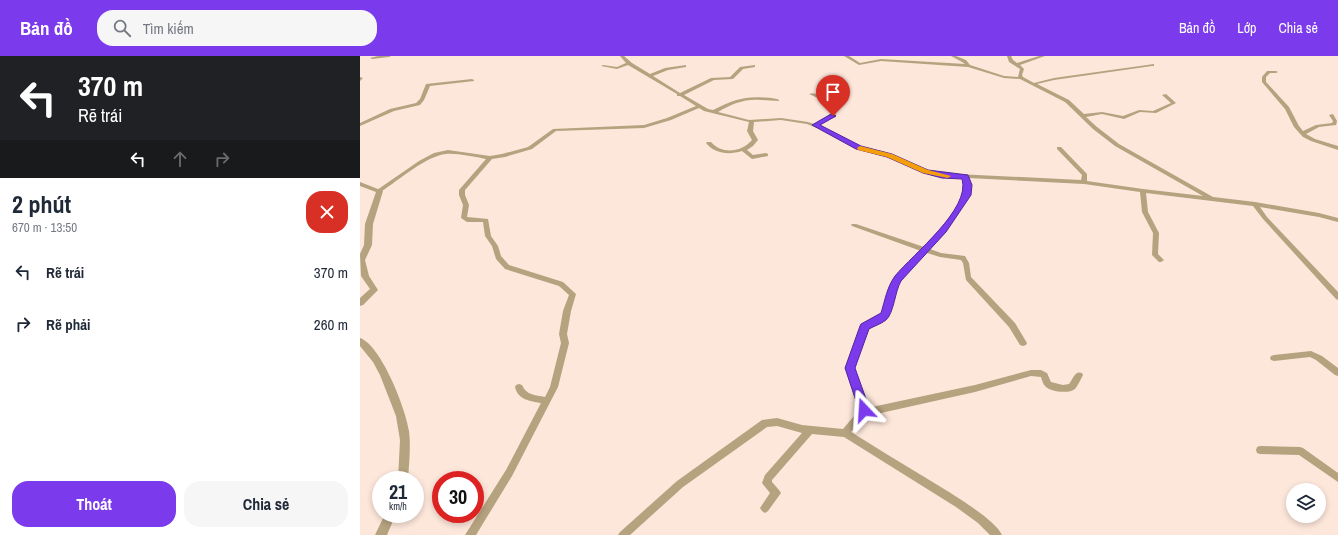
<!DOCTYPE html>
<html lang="vi">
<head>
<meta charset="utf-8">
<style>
	body { margin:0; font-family:"Archivo Narrow",sans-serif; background:#f6f6f7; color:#1f2937; height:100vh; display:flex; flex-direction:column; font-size:15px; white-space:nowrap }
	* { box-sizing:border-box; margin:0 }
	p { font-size:13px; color:#747a83 }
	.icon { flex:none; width:22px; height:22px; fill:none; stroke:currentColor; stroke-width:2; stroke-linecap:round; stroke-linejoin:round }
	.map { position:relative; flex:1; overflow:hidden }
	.drawer { display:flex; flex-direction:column; background:#fff; width:360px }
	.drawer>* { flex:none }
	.top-card { background:#202124; color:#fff; overflow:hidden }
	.buttons { position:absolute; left:926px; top:427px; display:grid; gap:8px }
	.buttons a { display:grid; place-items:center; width:40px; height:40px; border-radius:50%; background:#fff; box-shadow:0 2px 6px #0003; font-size:20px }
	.speed { position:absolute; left:12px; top:415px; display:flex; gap:8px; font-size:20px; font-weight:700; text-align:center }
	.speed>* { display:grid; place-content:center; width:52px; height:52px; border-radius:50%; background:#fff; box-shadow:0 2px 6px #0003; line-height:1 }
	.speed small { font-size:10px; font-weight:400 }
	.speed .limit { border:6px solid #d22; background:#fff; color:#111 }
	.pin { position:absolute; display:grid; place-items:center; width:34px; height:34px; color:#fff; margin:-41px -17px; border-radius:50% 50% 50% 0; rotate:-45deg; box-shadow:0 0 4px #0007 }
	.pin .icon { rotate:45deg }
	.me { position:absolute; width:44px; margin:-22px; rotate:340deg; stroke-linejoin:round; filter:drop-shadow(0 0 3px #0008) }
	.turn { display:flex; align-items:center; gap:14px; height:84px; padding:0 12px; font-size:18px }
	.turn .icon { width:52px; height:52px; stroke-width:2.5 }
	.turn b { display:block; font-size:28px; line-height:34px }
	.lanes { display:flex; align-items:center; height:38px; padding:0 12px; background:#0003; justify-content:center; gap:20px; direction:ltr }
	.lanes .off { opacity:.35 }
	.round { display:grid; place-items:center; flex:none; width:42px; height:42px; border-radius:16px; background:#f6f6f7 }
	.overview { display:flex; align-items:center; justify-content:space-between; height:68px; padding:0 12px }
	h1 { font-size:24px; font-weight:700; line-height:30px }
	.cta { display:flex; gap:8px; margin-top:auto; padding:8px 12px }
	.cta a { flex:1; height:46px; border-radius:16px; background:#7c3aed; color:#fff; font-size:16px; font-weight:700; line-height:46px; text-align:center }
	.cta a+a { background:#f6f6f7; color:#1f2937 }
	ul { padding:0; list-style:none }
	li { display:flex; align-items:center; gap:12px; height:52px; padding:0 12px }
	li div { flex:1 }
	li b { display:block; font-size:15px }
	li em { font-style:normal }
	header { display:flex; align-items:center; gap:24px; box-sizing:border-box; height:56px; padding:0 20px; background:#7c3aed; color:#fff }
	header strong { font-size:19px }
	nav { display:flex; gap:22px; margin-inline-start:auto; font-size:14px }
	.search { width:280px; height:36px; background:#f6f6f7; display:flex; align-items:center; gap:10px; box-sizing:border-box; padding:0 14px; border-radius:16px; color:#747a83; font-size:15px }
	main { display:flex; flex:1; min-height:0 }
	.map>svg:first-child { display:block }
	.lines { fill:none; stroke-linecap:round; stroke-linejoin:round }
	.minor { fill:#b5a27f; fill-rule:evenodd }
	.tertiary { fill:#b5a27f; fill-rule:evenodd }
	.route { fill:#7c3aed; stroke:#51269a }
	.slow { fill:#f59e0b }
</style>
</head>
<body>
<header>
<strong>Bản đồ</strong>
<div class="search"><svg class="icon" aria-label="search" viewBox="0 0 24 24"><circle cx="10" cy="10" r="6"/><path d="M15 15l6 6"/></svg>Tìm kiếm</div>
<nav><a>Bản đồ</a><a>Lớp</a><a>Chia sẻ</a></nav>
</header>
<main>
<section class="drawer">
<div class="top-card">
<div class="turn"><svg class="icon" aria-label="left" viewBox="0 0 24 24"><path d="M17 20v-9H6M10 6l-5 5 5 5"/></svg><div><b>370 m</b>Rẽ trái</div></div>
<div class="lanes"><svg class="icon" aria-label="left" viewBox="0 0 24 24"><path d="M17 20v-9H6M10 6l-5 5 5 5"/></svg><svg class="icon off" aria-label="ahead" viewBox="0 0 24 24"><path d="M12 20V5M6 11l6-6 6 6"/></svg><svg class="icon off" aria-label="right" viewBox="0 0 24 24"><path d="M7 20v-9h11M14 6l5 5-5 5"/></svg></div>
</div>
<div class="overview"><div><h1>2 phút</h1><p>670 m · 13:50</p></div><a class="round" style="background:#d93025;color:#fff"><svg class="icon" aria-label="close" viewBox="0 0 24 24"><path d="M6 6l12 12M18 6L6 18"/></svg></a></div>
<ul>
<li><svg class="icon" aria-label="left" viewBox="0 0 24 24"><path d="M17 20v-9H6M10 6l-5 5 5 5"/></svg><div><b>Rẽ trái</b></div><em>370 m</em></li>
<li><svg class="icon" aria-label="right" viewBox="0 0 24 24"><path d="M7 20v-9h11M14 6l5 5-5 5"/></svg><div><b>Rẽ phải</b></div><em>260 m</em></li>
</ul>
<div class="cta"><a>Thoát</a><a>Chia sẻ</a></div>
</section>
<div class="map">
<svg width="978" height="479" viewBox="0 0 978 479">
	<rect width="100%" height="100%" fill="#fde6da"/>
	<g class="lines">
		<g class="minor">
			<polygon points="18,0 31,0 29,1 12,3 10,2"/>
			<path d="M260 0H264L272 7 290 18 305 12 326 9V11L308 14 293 20 320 37 351 22 370 21 380 11 395 9V11L383 13 373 23 354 24 324 39 348 53 353 54C378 41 390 39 417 43L419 44V45C413 45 406 44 400 44 384 43 372 48 358 56L389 64 421 62 448 66 454 68 471 59 473 53 462 44 449 38C458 34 471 47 477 53L475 61 458 69 500 91 531 99 576 117 721 124 722 119 697 93V91H701L727 118V125L783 133 843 140 755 90 733 73 705 46 660 23 644 22 608 11 521 5 499 9 484 0H489L500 7 521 3 605 8 602 6 591 0H596L606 4 610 9 644 20 658 21 660 13 649 6 647 0H651L653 4 657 7 679 0H685L660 9 664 13 662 19 663 21 674 27 694 22 794 8V10H792L694 24 677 28 709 44 724 58 742 56 763 60 779 54 793 55 811 47 802 39 806 38 816 47 796 57 780 56 764 63 742 58 726 61 737 71 759 88 853 141 895 146 959 157 978 162V166L959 161 900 151 907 161 978 236V244L976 243 903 163 893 150 786 137 788 156 799 177 798 198 804 204 801 206H799L792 199 793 177 782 156 780 136 724 128 608 122 611 129 610 139 586 176 570 193 581 197 605 200 609 207 611 221 655 267 667 287 666 289 663 290 660 289 649 271 606 224 603 207 601 204 580 201 567 197 540 224 535 232 529 261 508 272 494 312 507 351H512L615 329 671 314H681L687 317 691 326 703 329 709 328C713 323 715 314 722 317L723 319C721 323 718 329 715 333 709 338 690 336 685 330 683 328 682 324 681 321L671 320 615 336 512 359 506 358 491 376C515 391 538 405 561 419 579 430 635 462 642 479H630L618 467 596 451 484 381 452 378 412 424V426L419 434 421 437 408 455 405 457 402 455 400 452 410 437 402 427 405 419 442 377 417 370 407 371 323 431 270 479H258L260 476 317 425 402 364 417 362 442 369 483 373 500 353 486 312 501 270 502 268 523 258 530 230 536 220 561 195 492 170 491 169 492 168H496L564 191 582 174 604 139 605 129 603 122 573 120 527 101 496 93 459 73 447 68 421 64 394 66 393 75 398 84 393 90 387 94 393 99 406 97 408 98V100L392 103 382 95C369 99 355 98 346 87L347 86H351C362 99 382 96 392 84L387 75 389 66 344 55 339 52 311 64 284 72 196 75 172 93 145 101 132 103 105 134V139L109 149 107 161 128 163 131 180 138 190 141 200 149 209 203 226 216 238 211 255 207 278 209 287 198 331 152 420 116 479H105L146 414 181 347C170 345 158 344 155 331L156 329 159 328 162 329C166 339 175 339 185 341L190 331 201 287 199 278 203 255 209 239 199 230 145 213 136 203 132 190 125 180 123 166H107L101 162 103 149 99 139V134L126 103C115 101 97 97 86 98 66 100 39 124 22 135L20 136 17 134 59 105 74 97 88 94 130 100 142 98 168 91 193 73 284 69 307 62 336 50 320 40H317V38L268 9 257 13 241 10 243 9 257 11 266 7Z"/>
			<polygon points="907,15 916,15 918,16 916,17 910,17 906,21 906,26 929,51 939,70 943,75 956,69 972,67 973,65 969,59 973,58 977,65 976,69 959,71 946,78 955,83 978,90 978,94 951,85 943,81 934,71 925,53 902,26 902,21"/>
			<polygon points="0,21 3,22 0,25"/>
			<polygon points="112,23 114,24 114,25 70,30 64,44 60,49 34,55 0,70 0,67 30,53 56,47 60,43 66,28"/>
			<polygon points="951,295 962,300 978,312 978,320 975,319 956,304 950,301 914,305 911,304 910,302 911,300 914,299"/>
			<polygon points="900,390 940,391 943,392 978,417 978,426 939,399 900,398 897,397 896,394 897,391"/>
		</g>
		<g class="tertiary">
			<polygon points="0,126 23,135 13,168 12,189 5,204 9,220 18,234 3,249 0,250 0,242 10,233 1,220 0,198 4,189 5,168 16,136 0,130"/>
			<path d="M0 282C21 289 46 353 49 375 51 391 49 408 48 424H38L40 384 36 360 20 319 13 306 0 290Z"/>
			<polygon points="25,458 36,458 27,479 15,479"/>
		</g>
	</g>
	<path class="route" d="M471 58 476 60 460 69 501 90 532 98 568 114 608 119 612 129 611 139 586 176 541 225C535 235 534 257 526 264 521 268 514 270 509 273L495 312 510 354 508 357 504 359 501 357 499 354 485 312 500 270 501 268 521 257C525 244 527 231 535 220 553 198 611 153 602 123L582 122 563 117 527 101 496 93 452 69Z"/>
	<polygon class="slow" points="500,90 532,98 568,114 591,120 588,122 563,117 527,101 498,94 497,92"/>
</svg>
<div class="buttons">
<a><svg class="icon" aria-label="layers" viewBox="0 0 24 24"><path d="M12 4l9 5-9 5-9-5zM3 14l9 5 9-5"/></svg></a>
</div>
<div class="speed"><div>21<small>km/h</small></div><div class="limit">30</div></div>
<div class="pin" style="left:473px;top:60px;background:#d93025"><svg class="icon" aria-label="arrive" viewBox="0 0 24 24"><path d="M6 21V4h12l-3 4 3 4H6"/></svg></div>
<svg class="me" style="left:504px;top:354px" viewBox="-20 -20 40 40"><path d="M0-17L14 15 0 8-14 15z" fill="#7c3aed" stroke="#fff" stroke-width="4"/></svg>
</div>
</main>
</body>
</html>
